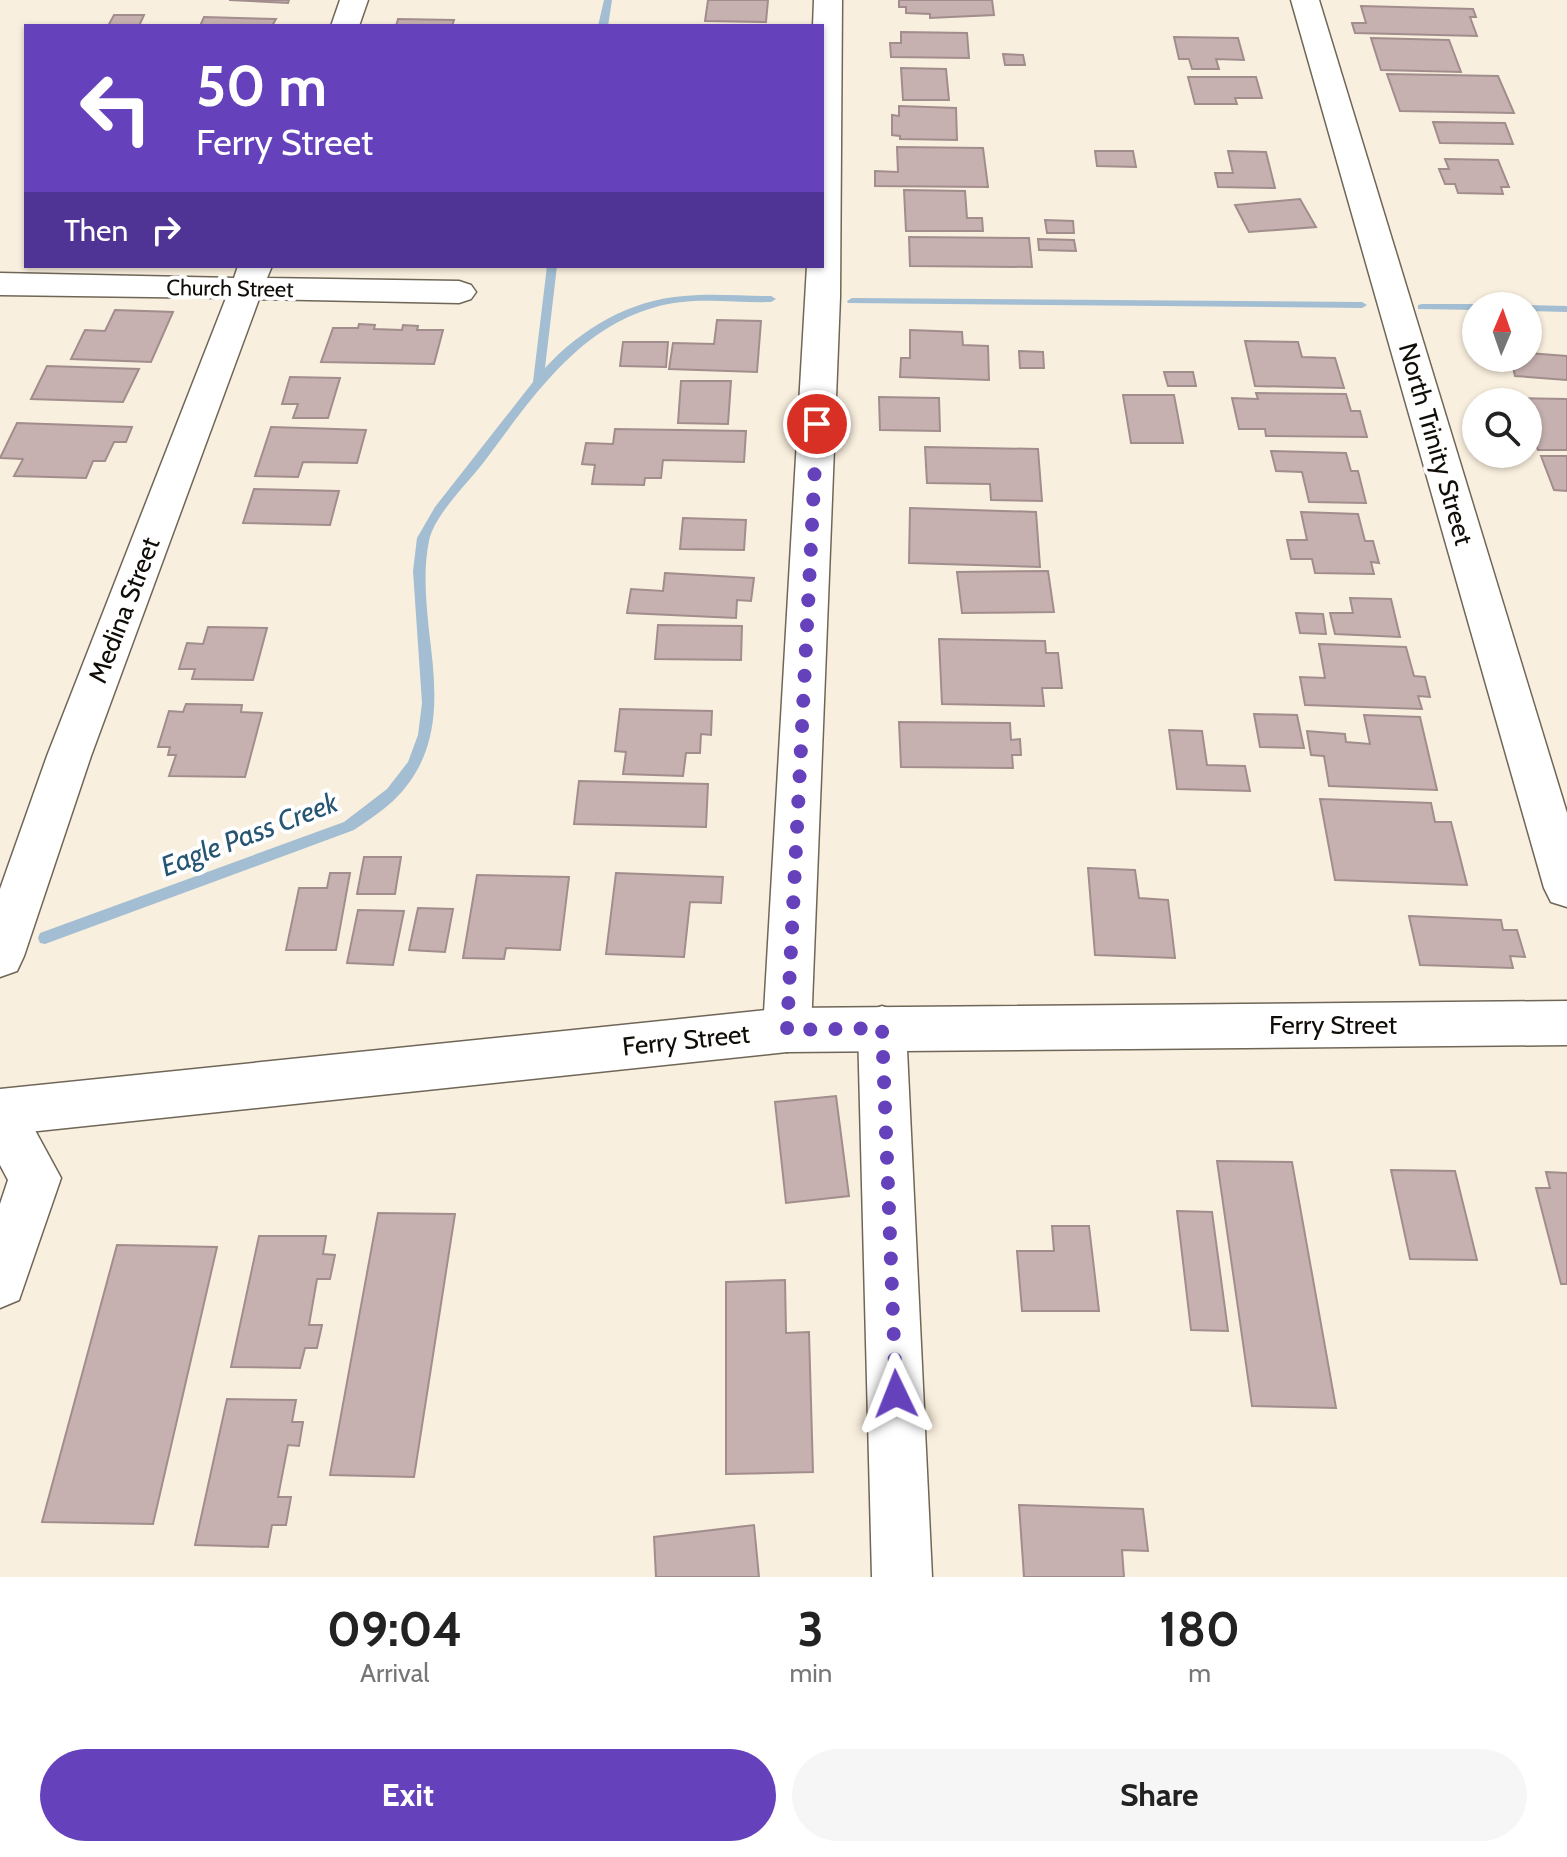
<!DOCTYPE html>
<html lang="en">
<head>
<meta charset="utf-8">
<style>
	body { margin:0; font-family:Cabin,sans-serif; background:#f6f6f6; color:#222; height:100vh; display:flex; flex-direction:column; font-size:30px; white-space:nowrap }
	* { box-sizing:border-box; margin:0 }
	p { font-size:26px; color:#767676 }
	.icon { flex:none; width:44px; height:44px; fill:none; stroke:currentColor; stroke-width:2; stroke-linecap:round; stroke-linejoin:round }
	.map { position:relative; height:1577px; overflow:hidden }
	.side { display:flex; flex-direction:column; background:#fff; flex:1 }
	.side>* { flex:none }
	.hud { position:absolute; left:24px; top:24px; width:800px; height:244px; border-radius:0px; box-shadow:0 2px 6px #0004; background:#6542bb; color:#fff; overflow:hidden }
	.needle { width:52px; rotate:2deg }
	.fabs { position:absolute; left:1462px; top:292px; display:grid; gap:16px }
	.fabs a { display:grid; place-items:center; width:80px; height:80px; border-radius:50%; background:#fff; box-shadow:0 2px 6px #0004; font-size:40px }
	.pin { position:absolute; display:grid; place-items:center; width:68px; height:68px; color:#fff; margin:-34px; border:4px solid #fff; border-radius:50%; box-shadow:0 2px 8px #0007 }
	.me { position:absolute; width:88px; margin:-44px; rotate:358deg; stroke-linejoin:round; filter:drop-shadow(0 0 6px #0008) }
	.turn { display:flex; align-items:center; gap:28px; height:168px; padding:0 40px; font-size:36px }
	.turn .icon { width:104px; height:104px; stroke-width:2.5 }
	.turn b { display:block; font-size:56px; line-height:68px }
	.then { display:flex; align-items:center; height:76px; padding:0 40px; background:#0003; gap:16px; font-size:30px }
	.eta { display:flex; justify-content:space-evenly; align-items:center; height:136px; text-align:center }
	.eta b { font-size:48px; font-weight:800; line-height:56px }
	.primary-button { display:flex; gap:16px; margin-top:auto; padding:16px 40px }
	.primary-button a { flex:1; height:92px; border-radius:48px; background:#6542bb; color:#fff; font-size:32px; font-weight:800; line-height:92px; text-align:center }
	.primary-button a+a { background:#f6f6f6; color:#222 }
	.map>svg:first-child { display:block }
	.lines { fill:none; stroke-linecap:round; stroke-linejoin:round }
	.stream { fill:#a3bed2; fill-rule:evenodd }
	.building { fill:#c6b1b0; stroke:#a28d8d; stroke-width:2 }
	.minor-casing { stroke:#6f6657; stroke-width:3 }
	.tertiary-casing { stroke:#6f6657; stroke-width:3 }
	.minor { fill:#fff; fill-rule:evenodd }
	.tertiary { fill:#fff; fill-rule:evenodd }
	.route { stroke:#6542bb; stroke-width:14; stroke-dasharray:0 25.2 }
	.labels { text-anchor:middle; stroke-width:8; stroke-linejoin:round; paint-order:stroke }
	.far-street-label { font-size:22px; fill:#100c07; stroke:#fff }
	.street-label { font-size:26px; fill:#100c07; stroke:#fff }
	.water-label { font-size:28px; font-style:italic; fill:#265573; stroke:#fff }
</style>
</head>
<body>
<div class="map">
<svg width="1567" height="1577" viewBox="0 0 1567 1577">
	<rect width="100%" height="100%" fill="#f9efde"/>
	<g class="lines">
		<g class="stream">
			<polygon points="604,0 612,0 608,26 598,26"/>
			<path d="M547 266H557L545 368C582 328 630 300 684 296 713 293 742 296 771 296L776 299 771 302C739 303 706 298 674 303 584 318 535 394 484 462 468 483 434 515 429 541 423 570 426 601 429 631 437 694 443 753 393 801 381 812 367 821 354 830L45 944 40 943 38 938 40 933 344 822 387 789 408 762 418 735 422 703 413 571 417 538 435 507 533 382Z"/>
			<polygon points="852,298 1362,302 1367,305 1362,308 848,303 847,301"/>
			<polygon points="1422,304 1476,304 1481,306 1476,306 1476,310 1418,309 1418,305"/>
			<polygon points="1528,305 1567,306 1567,312 1528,311 1528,306 1524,306"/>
		</g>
	</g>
	<g class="building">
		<polygon points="229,0 289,0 288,3"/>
		<polygon points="708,0 768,0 766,22 705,21"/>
		<polygon points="899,0 992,0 994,15 930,18 930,14 906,13 906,7 899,7"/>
		<polygon points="1361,6 1473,9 1476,17 1470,17 1477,36 1355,33 1352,23 1366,23"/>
		<polygon points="114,15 144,15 139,26 108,26"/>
		<polygon points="204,17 276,19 272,26 200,26"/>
		<polygon points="398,19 454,20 452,26 396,26"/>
		<polygon points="901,32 967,33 969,58 891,57 890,43 901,43"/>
		<polygon points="1174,37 1238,38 1244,60 1216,59 1219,69 1192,69 1189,59 1179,59"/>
		<polygon points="1371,38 1449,40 1461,72 1381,70"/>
		<polygon points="1003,54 1023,55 1025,65 1005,65"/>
		<polygon points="901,68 946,69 949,100 903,100"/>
		<polygon points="1387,74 1498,76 1514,113 1400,111"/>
		<polygon points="1188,77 1256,77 1262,98 1235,98 1237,104 1195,104"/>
		<polygon points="899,106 956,108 957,140 900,139 900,136 892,135 892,115 899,116"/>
		<polygon points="1433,122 1505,123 1513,144 1440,143"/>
		<polygon points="897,147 983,148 988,187 875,186 875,171 898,172"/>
		<polygon points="1095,151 1133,151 1136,167 1097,166"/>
		<polygon points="1228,151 1266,152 1275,188 1218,187 1215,173 1233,173"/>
		<polygon points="1445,159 1498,160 1509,187 1501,187 1503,194 1458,193 1455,184 1445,184 1439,169 1449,169"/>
		<polygon points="904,190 965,191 967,218 982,218 983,231 906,231"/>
		<polygon points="1300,199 1316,227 1249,232 1235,205"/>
		<polygon points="1045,220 1073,221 1074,233 1047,233"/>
		<polygon points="909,237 1029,238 1032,267 910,266"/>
		<polygon points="1038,239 1074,240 1076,251 1039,250"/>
		<polygon points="115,310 173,312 151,362 71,359 85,330 105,331"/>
		<polygon points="717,320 761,321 757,372 669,369 673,343 714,344"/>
		<polygon points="359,324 375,325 374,329 402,330 403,325 418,326 417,330 443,330 434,364 321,362 333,328 358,328"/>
		<polygon points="910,330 962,332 963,345 988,346 989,380 900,377 901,358 910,358"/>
		<polygon points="1245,341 1298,342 1302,357 1335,358 1344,388 1255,386"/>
		<polygon points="623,342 668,342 666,367 620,366"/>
		<polygon points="1019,351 1043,352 1044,368 1020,368"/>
		<polygon points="1528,353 1567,356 1567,380 1515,376 1511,358 1528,358"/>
		<polygon points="47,366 139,369 123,402 31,399"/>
		<polygon points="1164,372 1193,372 1196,386 1168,386"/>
		<polygon points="290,377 340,378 328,418 293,418 298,404 282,404"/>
		<polygon points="681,381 731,381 728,424 678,423"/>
		<polygon points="1256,393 1346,394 1351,411 1360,411 1367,437 1266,436 1265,429 1239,429 1232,398 1258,399"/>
		<polygon points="1123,395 1174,395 1183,443 1131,443"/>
		<polygon points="879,397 939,398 940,431 880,430"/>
		<polygon points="1512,398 1567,399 1567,450 1538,450 1533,437 1528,437 1528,402 1513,402"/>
		<polygon points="17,423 132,427 126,442 114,442 105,461 93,461 86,478 14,476 23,459 0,458"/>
		<polygon points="271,427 366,430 357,463 303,462 298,477 255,476"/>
		<polygon points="615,429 746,431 744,462 663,460 661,478 645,478 644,485 592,484 595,465 582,464 586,443 613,444"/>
		<polygon points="925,447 1038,449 1042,501 991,500 990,484 927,483"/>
		<polygon points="1271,451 1346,453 1351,471 1358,471 1366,503 1309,502 1302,472 1276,471"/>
		<polygon points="1541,456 1567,456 1567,491 1554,490"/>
		<polygon points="254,489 339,491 330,525 243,523"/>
		<polygon points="910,508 1036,512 1040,567 909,563"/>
		<polygon points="1301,512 1358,514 1365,541 1373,541 1379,563 1371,562 1374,574 1315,573 1312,559 1291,559 1287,540 1307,540"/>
		<polygon points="683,518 746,520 744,550 680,549"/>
		<polygon points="1048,571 1054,612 962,613 957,572"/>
		<polygon points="665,573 754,578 751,601 737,600 736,618 627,613 631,589 663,591"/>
		<polygon points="1350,598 1391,599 1400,637 1335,634 1330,613 1353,613"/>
		<polygon points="1296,613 1323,614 1326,634 1300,633"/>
		<polygon points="658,625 742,626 741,660 655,659"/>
		<polygon points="208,627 267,628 253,680 192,679 195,669 179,669 187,643 203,644"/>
		<polygon points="939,639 1045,641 1046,653 1058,653 1062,688 1042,688 1044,706 942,704"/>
		<polygon points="1319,644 1406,647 1414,676 1425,677 1430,697 1418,696 1422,709 1305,705 1300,677 1325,678"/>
		<polygon points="186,704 242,705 241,712 262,713 245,777 169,776 176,755 168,755 170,747 158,747 169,711 183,712"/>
		<polygon points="620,709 712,711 711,735 701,734 700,753 686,753 683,776 623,774 626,752 615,751"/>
		<polygon points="1254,714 1297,715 1304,748 1260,747"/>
		<polygon points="1364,715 1420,717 1437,790 1329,786 1324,756 1311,755 1307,731 1345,734 1346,742 1370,744"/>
		<polygon points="899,722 1010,723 1011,740 1020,739 1021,755 1012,755 1013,768 901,767"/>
		<polygon points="1169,730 1202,731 1207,765 1245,766 1250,791 1177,789"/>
		<polygon points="579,781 708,784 706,827 574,824"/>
		<polygon points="1320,799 1431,803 1435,822 1451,822 1467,885 1335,880"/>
		<polygon points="364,857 401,857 395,894 357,894"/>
		<polygon points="1088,868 1135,870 1139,898 1168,900 1175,958 1095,955"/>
		<polygon points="330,873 350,873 336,950 286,950 299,888 327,888"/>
		<polygon points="616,873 723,877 721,903 690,902 684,957 606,954"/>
		<polygon points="477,875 569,877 560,950 506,948 504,959 463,958"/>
		<polygon points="418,908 453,909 445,952 409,950"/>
		<polygon points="358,910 404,911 393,965 347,963"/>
		<polygon points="1409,916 1501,920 1503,930 1517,930 1525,957 1510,956 1513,968 1420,965"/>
		<polygon points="836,1096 849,1196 786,1203 775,1102"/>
		<polygon points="1217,1161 1292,1162 1336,1408 1252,1406"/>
		<polygon points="1391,1170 1455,1171 1477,1260 1410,1259"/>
		<polygon points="1546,1172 1567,1173 1567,1284 1561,1284 1536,1188 1550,1188"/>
		<polygon points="1177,1211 1212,1212 1228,1331 1191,1330"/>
		<polygon points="378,1213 455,1214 414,1477 330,1475"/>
		<polygon points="1052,1226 1089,1226 1099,1311 1022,1311 1017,1251 1054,1251"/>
		<polygon points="259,1236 326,1236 323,1254 335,1255 330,1279 317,1279 309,1325 322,1325 317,1348 305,1348 300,1368 231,1367"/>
		<polygon points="117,1245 217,1247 153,1524 42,1522"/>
		<polygon points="785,1280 786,1333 809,1332 813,1472 726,1474 726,1282"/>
		<polygon points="227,1399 296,1400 292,1422 303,1422 299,1446 288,1445 278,1497 291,1497 286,1525 272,1525 268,1547 195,1545"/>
		<polygon points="1019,1505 1143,1509 1148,1551 1122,1550 1124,1577 1024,1577"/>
		<polygon points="754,1525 759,1577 656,1577 654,1537"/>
	</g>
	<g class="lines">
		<defs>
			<g id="minor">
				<polygon points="340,0 368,0 359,26 331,26"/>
				<polygon points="814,0 842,0 840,297 811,1030 804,1046 787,1052 770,1046 763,1030 807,266 822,266 822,26 813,26"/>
				<polygon points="1291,0 1319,0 1567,813 1567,907 1551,902 1544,888"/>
				<polygon points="238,266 272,266 267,278 459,281 471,285 476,292 471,299 459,303 259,299 91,756 24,956 17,971 0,977 0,889 47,756 226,298 0,295 0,273 234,278"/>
				<polygon points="882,1006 899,1012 906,1028 932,1577 872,1577 858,1028 865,1012"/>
				<polygon points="0,1092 18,1099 61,1178 19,1300 0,1308 0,1204 8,1180 0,1165"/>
			</g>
			<polygon id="tertiary" points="1567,1001 1567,1045 787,1052 0,1135 0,1089 787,1008"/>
		</defs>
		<use href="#minor" class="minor-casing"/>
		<use href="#tertiary" class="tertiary-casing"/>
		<use href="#minor" class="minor"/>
		<use href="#tertiary" class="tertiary"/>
	</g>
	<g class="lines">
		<polyline class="route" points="817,424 787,1030 882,1028 896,1394"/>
	</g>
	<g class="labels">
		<g class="far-street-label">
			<text transform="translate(230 288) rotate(1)" y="8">Church Street</text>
		</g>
		<g class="street-label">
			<text transform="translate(1436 444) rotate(74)" y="9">North Trinity Street</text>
			<text transform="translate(124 610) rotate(-69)" y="9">Medina Street</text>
			<text x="1333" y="1034">Ferry Street</text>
			<text transform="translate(686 1040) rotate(-6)" y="9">Ferry Street</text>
		</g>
		<g class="water-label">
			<text transform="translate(249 834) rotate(-21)" y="10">Eagle Pass Creek</text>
		</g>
	</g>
</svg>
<div class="fabs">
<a><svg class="needle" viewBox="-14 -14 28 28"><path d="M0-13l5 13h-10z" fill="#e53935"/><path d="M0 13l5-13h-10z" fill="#767676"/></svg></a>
<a><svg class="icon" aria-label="search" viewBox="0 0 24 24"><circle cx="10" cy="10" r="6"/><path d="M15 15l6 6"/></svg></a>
</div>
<div class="pin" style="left:817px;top:424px;background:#d93025"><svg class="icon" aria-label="arrive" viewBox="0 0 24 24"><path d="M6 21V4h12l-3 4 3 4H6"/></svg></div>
<svg class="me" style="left:896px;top:1394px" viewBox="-20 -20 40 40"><path d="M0-17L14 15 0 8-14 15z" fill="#6542bb" stroke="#fff" stroke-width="4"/></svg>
<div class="hud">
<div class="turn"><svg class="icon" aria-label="left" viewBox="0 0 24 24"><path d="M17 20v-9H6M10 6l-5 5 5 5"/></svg><div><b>50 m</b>Ferry Street</div></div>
<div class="then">Then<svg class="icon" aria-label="right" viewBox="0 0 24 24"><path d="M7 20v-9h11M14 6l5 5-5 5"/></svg></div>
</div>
</div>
<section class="side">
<div class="eta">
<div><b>09:04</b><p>Arrival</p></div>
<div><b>3</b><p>min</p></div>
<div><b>180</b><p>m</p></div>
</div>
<div class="primary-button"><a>Exit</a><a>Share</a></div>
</section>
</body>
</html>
